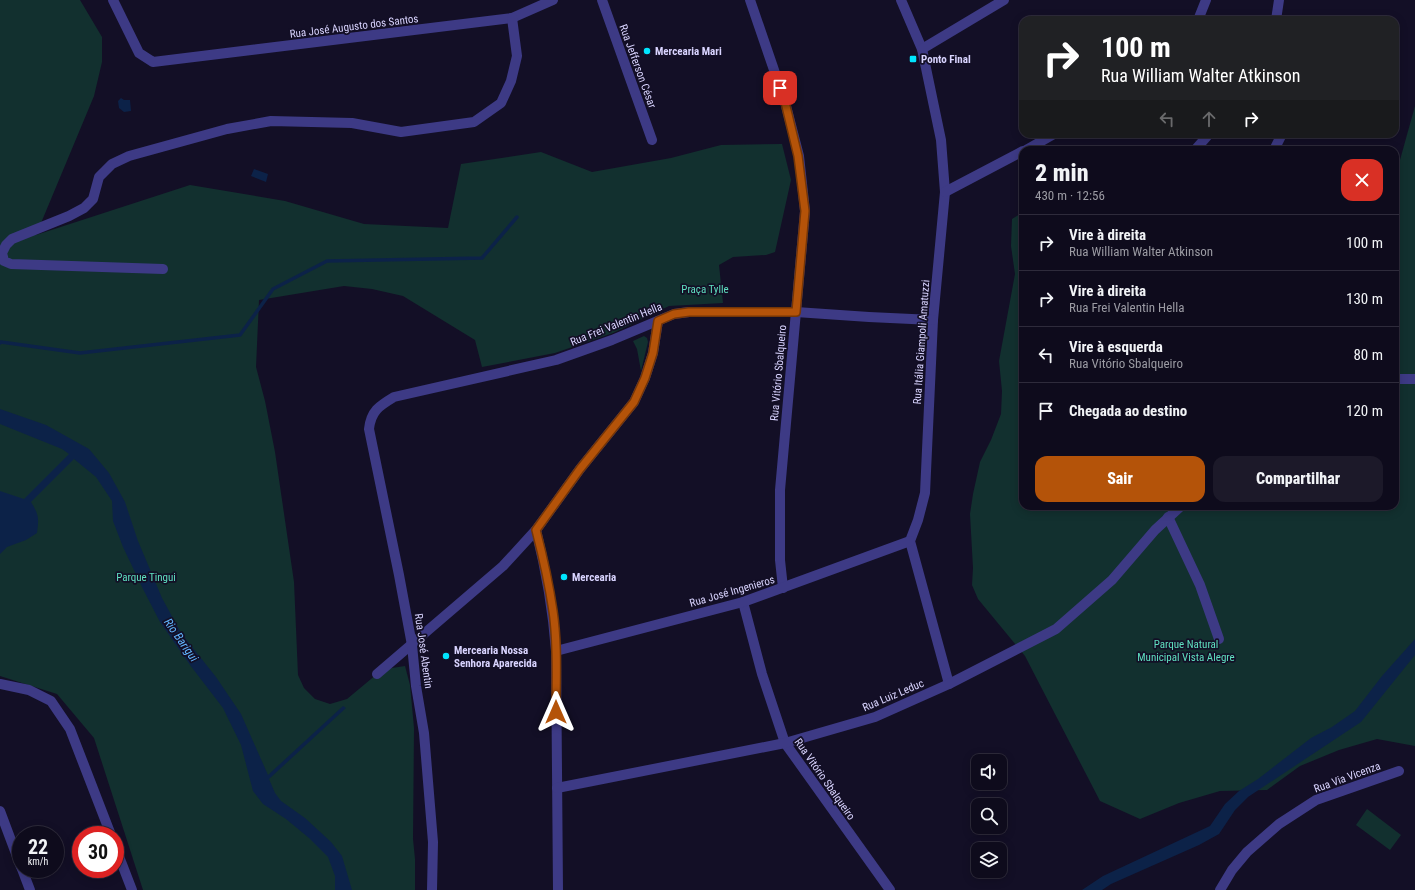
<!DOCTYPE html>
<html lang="pt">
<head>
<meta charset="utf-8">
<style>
	body { margin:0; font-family:"Roboto Condensed",sans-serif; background:#1c1929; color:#f1f3f6; height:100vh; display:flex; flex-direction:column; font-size:15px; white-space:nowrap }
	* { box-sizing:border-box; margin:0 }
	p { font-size:13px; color:#9b9ba3 }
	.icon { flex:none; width:22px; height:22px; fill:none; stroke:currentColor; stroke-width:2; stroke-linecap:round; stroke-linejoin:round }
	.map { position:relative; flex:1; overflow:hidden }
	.sheet { position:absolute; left:1019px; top:146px; width:380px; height:364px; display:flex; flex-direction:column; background:#0e0b1c; border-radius:12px; box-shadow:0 2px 10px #0003,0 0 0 1px #2e2b3b }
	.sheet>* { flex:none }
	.banner { position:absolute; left:1019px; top:16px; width:380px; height:122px; border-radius:12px; box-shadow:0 2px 10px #0003,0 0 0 1px #2e2b3b; background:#202124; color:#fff; overflow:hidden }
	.fabs { position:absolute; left:971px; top:754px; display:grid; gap:8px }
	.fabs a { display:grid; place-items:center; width:36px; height:36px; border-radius:8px; background:#0e0b1c; box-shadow:0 2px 10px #0003,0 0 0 1px #2e2b3b; font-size:20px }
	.speed { position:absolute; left:12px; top:826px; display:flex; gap:8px; font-size:20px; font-weight:700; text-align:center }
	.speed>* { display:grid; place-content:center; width:52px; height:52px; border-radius:50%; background:#0e0b1c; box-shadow:0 2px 10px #0003,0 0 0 1px #2e2b3b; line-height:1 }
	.speed small { font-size:10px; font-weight:400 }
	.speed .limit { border:6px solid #d22; background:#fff; color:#111 }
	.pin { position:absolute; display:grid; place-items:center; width:34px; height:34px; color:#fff; margin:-17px; border-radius:8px; box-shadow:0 2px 6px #0006 }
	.me { position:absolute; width:44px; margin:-22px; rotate:0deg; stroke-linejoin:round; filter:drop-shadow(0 0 3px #0008) }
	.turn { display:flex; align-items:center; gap:14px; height:84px; padding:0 16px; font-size:18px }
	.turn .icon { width:52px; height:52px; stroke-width:2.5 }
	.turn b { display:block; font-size:28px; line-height:34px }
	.lanes { display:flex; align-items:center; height:38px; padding:0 16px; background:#0003; justify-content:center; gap:20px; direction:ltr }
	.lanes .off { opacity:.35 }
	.round { display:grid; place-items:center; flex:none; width:42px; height:42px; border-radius:12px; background:#1c1929 }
	.overview { display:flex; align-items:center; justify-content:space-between; height:68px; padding:0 16px }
	h1 { font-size:24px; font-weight:800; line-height:30px }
	.button { display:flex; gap:8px; margin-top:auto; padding:8px 16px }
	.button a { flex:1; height:46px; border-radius:12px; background:#b45309; color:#fff; font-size:16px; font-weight:800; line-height:46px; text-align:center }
	.button a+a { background:#1c1929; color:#f1f3f6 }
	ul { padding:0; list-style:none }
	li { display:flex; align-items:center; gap:12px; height:56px; padding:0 16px; border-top:1px solid #2e2b3b }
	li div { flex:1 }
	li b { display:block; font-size:15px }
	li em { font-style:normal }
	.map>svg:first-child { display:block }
	.green { fill:#12302f }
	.water { fill:#0c2248 }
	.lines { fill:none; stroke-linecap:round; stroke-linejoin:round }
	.stream { stroke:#0c2248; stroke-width:3.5 }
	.minor { stroke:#3d3a85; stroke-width:10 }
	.route-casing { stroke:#753606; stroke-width:10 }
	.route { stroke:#b45309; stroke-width:7 }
	.poi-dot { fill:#00e5ff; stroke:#130f26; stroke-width:1.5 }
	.labels { text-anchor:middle; stroke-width:3.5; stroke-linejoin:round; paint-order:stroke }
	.street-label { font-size:11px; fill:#d9d4ff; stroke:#130f26 }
	.poi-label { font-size:11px; font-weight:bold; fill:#d9d4ff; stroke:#130f26; text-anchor:start }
	.park-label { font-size:11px; fill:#5fe0c0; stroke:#130f26 }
	.water-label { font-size:12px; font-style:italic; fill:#62b6ff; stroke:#130f26 }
</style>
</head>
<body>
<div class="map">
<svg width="1415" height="890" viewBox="0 0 1415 890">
	<rect width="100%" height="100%" fill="#130f26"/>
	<g class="green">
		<polygon points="0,0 80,0 102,37 102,62 94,96 36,235 190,185 285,201 364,224 448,228 461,164 541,152 592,172 671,158 721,145 782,144 791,180 775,252 766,255 733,257 719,265 723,303 669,306 613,333 555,353 482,367 475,340 403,296 372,289 344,286 259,300 256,367 265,401 275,452 294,582 298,675 304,688 315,699 330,704 347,699 377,674 392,668 405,666 410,685 414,728 413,839 415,859 415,890 143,890 94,738 57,694 0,676"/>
		<polygon points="1415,106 1415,746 1377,739 1339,750 1300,766 1267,790 1220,791 1179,803 1140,819 1100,801 1025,656 978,599 972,585 973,568 970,514 973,494 980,462 991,440 1001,414 1002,391 999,361 1015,274 1011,246 1012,219 1023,212 1023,506 1395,506 1395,178"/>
		<polygon points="644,336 647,338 648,342 641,371 637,349 633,341"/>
		<polygon points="1367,809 1401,835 1390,850 1356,825"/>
	</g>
	<g class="water">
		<polygon points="121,98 124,100 130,100 131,111 124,112 119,108 118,101"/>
		<polygon points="254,169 268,174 266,182 251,176"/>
		<path d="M0 409 46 425 89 449 109 473 125 502 138 541 162 598 181 633 216 677 241 714 268 775 343 706 346 708 269 779 275 793 281 801 305 818 331 842 342 856 352 890H335V876L328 857 309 838 286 819 263 804 253 791 241 745 223 708 190 665 160 622 143 589 123 547 113 521 112 501 96 477 74 459 31 502C39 515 39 518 37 533L26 540 7 547 0 554V491L24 499 69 454 62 449 0 424Z"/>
		<polygon points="1415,639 1415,655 1361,722 1248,797 1235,810 1219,834 1199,845 1111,884 1102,890 1082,890 1103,876 1210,826 1225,804 1239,791 1258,779 1311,738 1332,727 1355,711 1382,676"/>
	</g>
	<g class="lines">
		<polyline class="stream" points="0,343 1,342 80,353 240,335 273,289 327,261 482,258 517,217"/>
		<g class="minor">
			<polyline points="113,0 139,53 153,62 512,18 553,0"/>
			<polyline points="602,0 652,140"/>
			<polyline points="750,0 785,102 799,156 805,211 780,490 780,560 783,588"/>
			<polyline points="901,0 922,49 941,140 945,192 933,320 925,493 918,520 910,541 949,684"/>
			<polyline points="1198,20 1206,0"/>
			<polyline points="1276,20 1279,0"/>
			<polyline points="922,49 1004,0"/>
			<polyline points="1026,150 1054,134"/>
			<polyline points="1195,150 1209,134"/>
			<polyline points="1274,150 1282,134"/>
			<polyline points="945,192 1023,151"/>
			<polyline points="163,269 11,264 4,261 2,253 6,245 12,239 69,216 84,208 93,199 99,177 112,164 129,156 227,129 271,121 352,123 401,132 474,122 501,103 511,81 517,56 512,18"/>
			<polyline points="1395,379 1415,379"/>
			<polyline points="1168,517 1200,585 1219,639"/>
			<path d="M536 530C546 570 553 610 556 651L558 890"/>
			<polyline points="743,602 762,674 785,743 890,890"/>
			<polyline points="556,651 743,602 910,541"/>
			<polyline points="377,674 503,566 536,530 580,469 634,402 645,378 653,353 658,321"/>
			<polyline points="0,684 29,690 51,701 70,729 111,835"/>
			<polyline points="557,788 785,743 875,717 949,684 1056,629 1112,580 1155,530 1181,506"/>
			<polyline points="0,811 21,867"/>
			<polyline points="115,846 132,890"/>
			<polyline points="22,869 30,890"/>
			<path d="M432 890 433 842 424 733 416 686 412 645 399 575 369 429C371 411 379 406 394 397L556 360 612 340 674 314 689 312H796L869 317 933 320"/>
			<polyline points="1220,890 1232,870 1247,852 1279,824 1316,800 1399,771"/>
		</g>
	</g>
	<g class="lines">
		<defs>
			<path id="route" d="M556 712C556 679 558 644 553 611 549 584 543 557 536 530L580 469 634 402 645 378 653 353 658 321 674 314 689 312H796L805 211 798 156 785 102 780 88"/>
		</defs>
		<use href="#route" class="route-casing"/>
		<use href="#route" class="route"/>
	</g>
	<g class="poi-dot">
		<circle cx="647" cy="51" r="4"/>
		<rect x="909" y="55" width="8" height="8" rx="2"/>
		<circle cx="564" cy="577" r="4"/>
		<circle cx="446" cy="656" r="4"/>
	</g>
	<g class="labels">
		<g class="street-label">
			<text transform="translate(354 26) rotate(-7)" y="4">Rua José Augusto dos Santos</text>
			<text transform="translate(638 66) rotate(70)" y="4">Rua Jefferson César</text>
			<text transform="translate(616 324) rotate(-22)" y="4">Rua Frei Valentin Hella</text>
			<text transform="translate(921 342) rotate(-86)" y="4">Rua Itália Giampoli Amatuzzi</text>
			<text transform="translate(778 373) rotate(-85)" y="4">Rua Vitório Sbalqueiro</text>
			<text transform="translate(732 591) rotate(-16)" y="4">Rua José Ingenieros</text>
			<text transform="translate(424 651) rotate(82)" y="4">Rua José Abentin</text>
			<text transform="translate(893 695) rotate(-23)" y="4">Rua Luiz Leduc</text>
			<text transform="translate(1347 777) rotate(-20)" y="4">Rua Via Vicenza</text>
			<text transform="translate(825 779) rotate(55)" y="4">Rua Vitório Sbalqueiro</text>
		</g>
		<g class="poi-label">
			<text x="655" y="55">Mercearia Mari</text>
			<text x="921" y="63">Ponto Final</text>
			<text x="572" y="581">Mercearia</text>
			<text x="454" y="654">Mercearia Nossa<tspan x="454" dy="13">Senhora Aparecida</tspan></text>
		</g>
		<g class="park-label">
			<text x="705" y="293">Praça Tylle</text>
			<text x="146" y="581">Parque Tingui</text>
			<text x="1186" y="648">Parque Natural<tspan x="1186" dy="13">Municipal Vista Alegre</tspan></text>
		</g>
		<g class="water-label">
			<text transform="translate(181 640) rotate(55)" y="4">Rio Barigui</text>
		</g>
	</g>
</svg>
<div class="fabs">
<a><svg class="icon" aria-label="sound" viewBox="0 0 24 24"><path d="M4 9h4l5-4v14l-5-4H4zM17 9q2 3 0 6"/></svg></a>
<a><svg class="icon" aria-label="search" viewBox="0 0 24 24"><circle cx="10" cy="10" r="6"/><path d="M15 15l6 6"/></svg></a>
<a><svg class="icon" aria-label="layers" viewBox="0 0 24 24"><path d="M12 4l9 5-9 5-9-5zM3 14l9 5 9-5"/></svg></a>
</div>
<div class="speed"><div>22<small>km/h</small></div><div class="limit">30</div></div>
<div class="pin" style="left:780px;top:88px;background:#d93025"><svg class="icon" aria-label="arrive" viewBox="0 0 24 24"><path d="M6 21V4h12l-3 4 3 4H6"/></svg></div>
<svg class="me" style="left:556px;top:712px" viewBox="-20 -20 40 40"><path d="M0-17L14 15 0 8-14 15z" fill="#b45309" stroke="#fff" stroke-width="4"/></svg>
<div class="banner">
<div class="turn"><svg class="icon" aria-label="right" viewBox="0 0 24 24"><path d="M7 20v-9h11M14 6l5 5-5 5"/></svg><div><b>100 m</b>Rua William Walter Atkinson</div></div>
<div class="lanes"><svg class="icon off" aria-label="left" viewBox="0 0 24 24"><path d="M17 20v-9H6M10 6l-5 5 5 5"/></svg><svg class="icon off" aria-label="ahead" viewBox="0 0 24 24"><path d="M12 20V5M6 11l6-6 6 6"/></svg><svg class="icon" aria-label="right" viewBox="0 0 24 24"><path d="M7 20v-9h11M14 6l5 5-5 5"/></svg></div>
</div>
<section class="sheet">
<div class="overview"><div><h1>2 min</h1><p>430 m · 12:56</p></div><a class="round" style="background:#d93025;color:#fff"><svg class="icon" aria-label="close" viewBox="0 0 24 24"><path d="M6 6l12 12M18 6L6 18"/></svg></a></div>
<ul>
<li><svg class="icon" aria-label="right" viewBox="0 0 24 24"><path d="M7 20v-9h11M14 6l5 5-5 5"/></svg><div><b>Vire à direita</b><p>Rua William Walter Atkinson</p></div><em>100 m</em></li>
<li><svg class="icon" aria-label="right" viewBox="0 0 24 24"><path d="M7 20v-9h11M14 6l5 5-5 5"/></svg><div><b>Vire à direita</b><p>Rua Frei Valentin Hella</p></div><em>130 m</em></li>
<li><svg class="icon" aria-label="left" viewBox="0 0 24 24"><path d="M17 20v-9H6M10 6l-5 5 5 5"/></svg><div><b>Vire à esquerda</b><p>Rua Vitório Sbalqueiro</p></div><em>80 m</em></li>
<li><svg class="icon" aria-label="arrive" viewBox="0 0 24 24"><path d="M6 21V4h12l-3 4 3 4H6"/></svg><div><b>Chegada ao destino</b></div><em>120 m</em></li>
</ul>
<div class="button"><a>Sair</a><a>Compartilhar</a></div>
</section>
</div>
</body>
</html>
